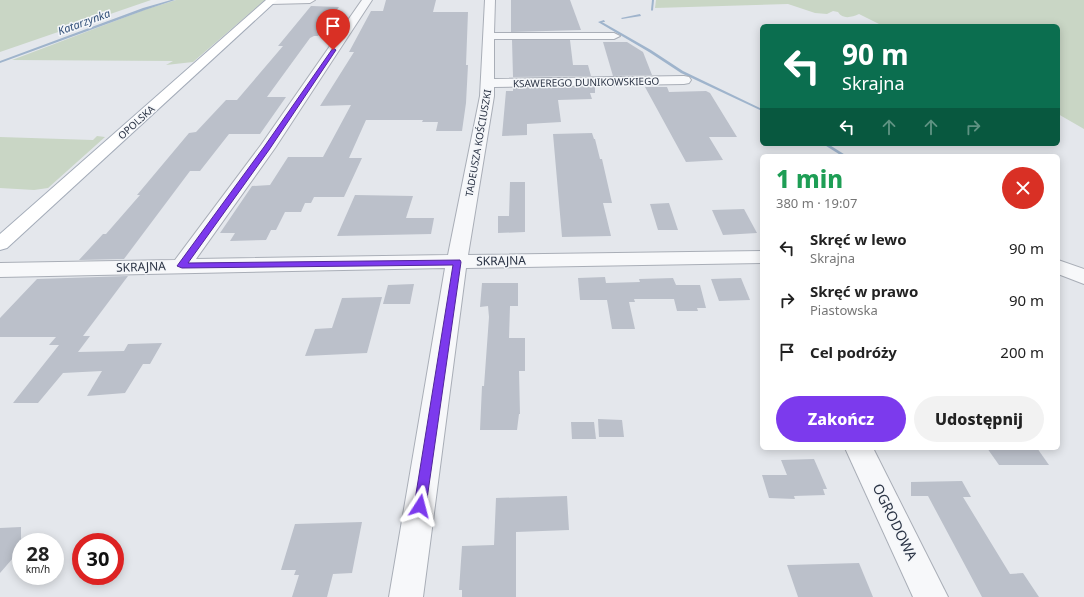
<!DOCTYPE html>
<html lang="pl">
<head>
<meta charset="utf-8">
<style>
	body { margin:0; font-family:"Noto Sans",sans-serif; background:#f2f2f2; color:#222; height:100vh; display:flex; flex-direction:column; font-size:15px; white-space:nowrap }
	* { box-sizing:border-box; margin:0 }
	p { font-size:13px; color:#767676 }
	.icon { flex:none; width:22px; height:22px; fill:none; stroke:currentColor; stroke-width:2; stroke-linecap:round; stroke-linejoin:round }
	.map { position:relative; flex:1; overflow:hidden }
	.panel { position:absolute; left:760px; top:154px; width:300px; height:296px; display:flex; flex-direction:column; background:#fff; border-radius:6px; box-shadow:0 2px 10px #0003 }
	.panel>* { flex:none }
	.guide { position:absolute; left:760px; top:24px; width:300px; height:122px; border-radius:6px; box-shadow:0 2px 10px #0003; background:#0b6e4f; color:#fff; overflow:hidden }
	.speed { position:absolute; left:12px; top:533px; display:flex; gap:8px; font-size:20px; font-weight:700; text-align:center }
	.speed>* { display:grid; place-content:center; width:52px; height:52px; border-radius:50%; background:#fff; box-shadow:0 2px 10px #0003; line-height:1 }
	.speed small { font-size:10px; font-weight:400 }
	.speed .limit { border:6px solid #d22; background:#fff; color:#111 }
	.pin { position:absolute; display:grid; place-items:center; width:34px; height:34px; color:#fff; margin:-41px -17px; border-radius:50% 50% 50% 0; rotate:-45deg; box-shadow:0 0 4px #0007 }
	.pin .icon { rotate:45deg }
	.me { position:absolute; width:44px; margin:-22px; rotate:9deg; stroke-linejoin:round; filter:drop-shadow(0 0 3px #0008) }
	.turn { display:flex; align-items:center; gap:14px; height:84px; padding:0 16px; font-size:18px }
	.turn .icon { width:52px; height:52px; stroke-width:2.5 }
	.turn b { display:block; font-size:28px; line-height:34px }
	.lanes { display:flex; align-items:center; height:38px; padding:0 16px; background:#0003; justify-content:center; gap:20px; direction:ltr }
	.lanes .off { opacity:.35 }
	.round { display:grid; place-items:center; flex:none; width:42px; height:42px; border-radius:21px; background:#f2f2f2 }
	.overview { display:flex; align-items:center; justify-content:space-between; height:68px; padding:0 16px }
	h1 { font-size:24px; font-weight:800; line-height:30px; color:#1e9e55 }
	.button { display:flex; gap:8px; margin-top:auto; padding:8px 16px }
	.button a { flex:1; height:46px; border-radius:24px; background:#7c3aed; color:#fff; font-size:16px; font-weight:800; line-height:46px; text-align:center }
	.button a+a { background:#f2f2f2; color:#222 }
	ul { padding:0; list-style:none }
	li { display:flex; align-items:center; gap:12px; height:52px; padding:0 16px }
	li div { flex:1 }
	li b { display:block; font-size:15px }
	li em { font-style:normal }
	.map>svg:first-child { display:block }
	.green { fill:#c9d6c5 }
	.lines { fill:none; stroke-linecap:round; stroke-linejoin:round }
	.stream { fill:#9fb4cc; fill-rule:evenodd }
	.building { fill:#bbc0ca }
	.street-casing { stroke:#a9aeb7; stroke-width:2 }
	.primary-casing { stroke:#a3abb8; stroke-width:2 }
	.street { fill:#f7f8fa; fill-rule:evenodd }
	.primary { fill:#fff; fill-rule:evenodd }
	.route { fill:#7c3aed; stroke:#51269a }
	.labels { text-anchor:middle; stroke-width:3; stroke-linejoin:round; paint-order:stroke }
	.far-street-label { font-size:10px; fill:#2b3445; stroke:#f4f6f9 }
	.far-water-label { font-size:11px; font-style:italic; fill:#34527a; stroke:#f4f6f9 }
	.street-label { font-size:12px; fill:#2b3445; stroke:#f4f6f9 }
	.near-street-label { font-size:14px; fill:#2b3445; stroke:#f4f6f9 }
</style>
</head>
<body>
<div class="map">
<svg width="1084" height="597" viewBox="0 0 1084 597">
	<rect width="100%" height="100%" fill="#e4e7ec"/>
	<g class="green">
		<polygon points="0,0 151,0 0,52"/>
		<polygon points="176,0 265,0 193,62 166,65 173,61 12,60 144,10"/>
		<path d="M656 0H1084V129L1058 114V26H883L859 14C852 17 843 20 838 12L833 11 827 14 815 13 788 4 655 8Z"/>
		<polygon points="97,136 105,137 48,188 34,190 0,188 0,137 93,140"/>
	</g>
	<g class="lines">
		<g class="stream">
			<polygon points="171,0 175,0 145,10 0,63 0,61 143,8"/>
			<polygon points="652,0 654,0 653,10 652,11 651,10"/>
			<polygon points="640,14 641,16 622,19 621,18"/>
			<polygon points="604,20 605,22 602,22 651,50 683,71 762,109 762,111 681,73 649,52 598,22"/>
			<polygon points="823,144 828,144 847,156 842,156"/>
		</g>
	</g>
	<g class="building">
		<polygon points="386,0 436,0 433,12 468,12 466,65 468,65 466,103 462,131 436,131 438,122 422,122 423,120 366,120 349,158 362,158 344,197 314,197 311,203 305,203 301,212 285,212 276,230 271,230 266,240 230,241 235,233 220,233 252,186 270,185 288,157 323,157 351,105 320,106 354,52 349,52 371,11 383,11"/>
		<polygon points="511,0 570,0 581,30 511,32"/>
		<polygon points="311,6 339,7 318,36 314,36 310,38 267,97 286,97 260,134 229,134 200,171 190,171 124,259 79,260 103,234 106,234 140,195 137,195 189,133 196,132 226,100 237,100 283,46 278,46"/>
		<polygon points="512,40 570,40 573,65 588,65 591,76 513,77"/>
		<polygon points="603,42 627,42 643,52 652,75 613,76"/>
		<polygon points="595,87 595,93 590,93 592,99 558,100 561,122 527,124 527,135 502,136 506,91 513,91 513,88"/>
		<polygon points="645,87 667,87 669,92 706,91 710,93 737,137 709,137 723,160 686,162"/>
		<polygon points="592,133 594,139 595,139 600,159 602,159 612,203 603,203 611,236 562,237 553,134"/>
		<polygon points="510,182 525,182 525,232 498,233 498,216 509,216"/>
		<polygon points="355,195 413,196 406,218 434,218 431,234 337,236"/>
		<polygon points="669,203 678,230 658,230 650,204"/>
		<polygon points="744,209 757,233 723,235 712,210"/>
		<polygon points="128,276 83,336 90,336 78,352 124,351 128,344 162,343 150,364 143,364 125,393 87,396 102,371 63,373 38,403 13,403 59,345 49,345 56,337 0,337 0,318 37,279"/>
		<polygon points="605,277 606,283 640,282 639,279 673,278 676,285 700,285 706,308 697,308 698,311 677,311 674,299 634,299 635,302 629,302 635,329 612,329 607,300 580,300 578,278"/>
		<polygon points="741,278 750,300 719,301 711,279"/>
		<polygon points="482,283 518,283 518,306 510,306 509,338 525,338 525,371 519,371 520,414 519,414 517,430 480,430 482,386 484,386 489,317 488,306 480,307"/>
		<polygon points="414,284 410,304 383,304 388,285"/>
		<polygon points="382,297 367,353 305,356 315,329 332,328 342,298"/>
		<polygon points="598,419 622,420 624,437 599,437"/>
		<polygon points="571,422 594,422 596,439 572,439"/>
		<polygon points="987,448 1037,448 1049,465 999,465"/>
		<polygon points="814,459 827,489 823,489 825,495 794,496 795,499 769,498 762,475 787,475 781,460"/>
		<polygon points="962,481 971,497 963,497 1010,574 1023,573 1039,597 982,597 928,496 911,496 911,482"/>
		<polygon points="567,496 569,530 516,532 516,597 462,597 462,590 459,590 462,546 494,545 496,498"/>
		<polygon points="362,522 352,573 333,574 327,597 292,597 299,575 294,575 296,570 281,570 295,524"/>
		<polygon points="21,527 21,558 13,558 0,573 0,528"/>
		<polygon points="859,563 873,597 798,597 787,565"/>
	</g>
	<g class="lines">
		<defs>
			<g id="street">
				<polygon points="267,0 315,0 310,3 271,4 268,3"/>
				<polygon points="362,0 372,0 275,148 196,259 448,255 480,96 485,0 495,0 494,33 614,33 620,36 614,39 494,39 494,79 684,76 689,77 691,80 689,83 684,84 494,87 494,96 468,255 762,251 762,263 466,268 423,597 389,597 445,268 0,277 0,263 175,260 261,145"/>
				<polygon points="1058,260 1084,269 1084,284 1058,274"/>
				<polygon points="845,448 873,448 948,597 913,597"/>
			</g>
			<polygon id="primary" points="266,0 277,0 7,248 0,250 0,234"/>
		</defs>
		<use href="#street" class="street-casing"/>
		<use href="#primary" class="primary-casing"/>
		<use href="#street" class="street"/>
		<use href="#primary" class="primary"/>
	</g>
	<polygon class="route" points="333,48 336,50 269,150 188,263 460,260 461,262 426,506 424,510 420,512 415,510 414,506 453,265 182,268 177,266 264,147"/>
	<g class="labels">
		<g class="far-street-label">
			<text transform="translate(586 82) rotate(-1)" y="4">KSAWEREGO DUNIKOWSKIEGO</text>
			<text transform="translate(136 122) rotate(-42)" y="4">OPOLSKA</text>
			<text transform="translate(478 143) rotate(-80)" y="4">TADEUSZA KOŚCIUSZKI</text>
		</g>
		<g class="far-water-label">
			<text transform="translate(84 22) rotate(-20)" y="4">Katarzynka</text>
		</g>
		<g class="street-label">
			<text transform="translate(501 261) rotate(-1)" y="4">SKRAJNA</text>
			<text transform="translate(141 267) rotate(-2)" y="4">SKRAJNA</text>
		</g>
		<g class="near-street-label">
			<text transform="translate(895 522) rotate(64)" y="5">OGRODOWA</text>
		</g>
	</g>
</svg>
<div class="speed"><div>28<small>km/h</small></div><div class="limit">30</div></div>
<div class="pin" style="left:333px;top:50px;background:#d93025"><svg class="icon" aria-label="arrive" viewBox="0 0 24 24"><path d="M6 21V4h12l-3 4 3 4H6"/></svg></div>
<svg class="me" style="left:420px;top:506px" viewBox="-20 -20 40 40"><path d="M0-17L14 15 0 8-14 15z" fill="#7c3aed" stroke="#fff" stroke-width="4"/></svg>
<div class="guide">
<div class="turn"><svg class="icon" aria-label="left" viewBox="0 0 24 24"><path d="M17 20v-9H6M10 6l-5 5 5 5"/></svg><div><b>90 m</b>Skrajna</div></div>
<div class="lanes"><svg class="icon" aria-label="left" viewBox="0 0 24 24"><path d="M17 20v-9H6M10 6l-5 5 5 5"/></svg><svg class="icon off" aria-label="ahead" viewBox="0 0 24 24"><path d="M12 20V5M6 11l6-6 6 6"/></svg><svg class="icon off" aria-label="ahead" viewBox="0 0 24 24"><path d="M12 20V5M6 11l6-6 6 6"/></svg><svg class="icon off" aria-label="right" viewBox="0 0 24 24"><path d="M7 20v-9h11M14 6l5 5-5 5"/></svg></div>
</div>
<section class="panel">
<div class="overview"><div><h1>1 min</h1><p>380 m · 19:07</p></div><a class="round" style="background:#d93025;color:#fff"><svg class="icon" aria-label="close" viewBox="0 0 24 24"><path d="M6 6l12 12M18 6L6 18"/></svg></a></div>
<ul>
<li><svg class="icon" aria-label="left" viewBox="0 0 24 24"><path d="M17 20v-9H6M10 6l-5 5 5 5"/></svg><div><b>Skręć w lewo</b><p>Skrajna</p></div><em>90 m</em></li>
<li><svg class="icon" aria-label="right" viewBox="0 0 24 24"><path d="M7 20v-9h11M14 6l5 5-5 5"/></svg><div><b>Skręć w prawo</b><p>Piastowska</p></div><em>90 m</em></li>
<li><svg class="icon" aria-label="arrive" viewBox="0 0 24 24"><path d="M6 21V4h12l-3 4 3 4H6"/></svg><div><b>Cel podróży</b></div><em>200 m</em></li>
</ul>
<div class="button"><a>Zakończ</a><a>Udostępnij</a></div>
</section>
</div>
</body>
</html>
